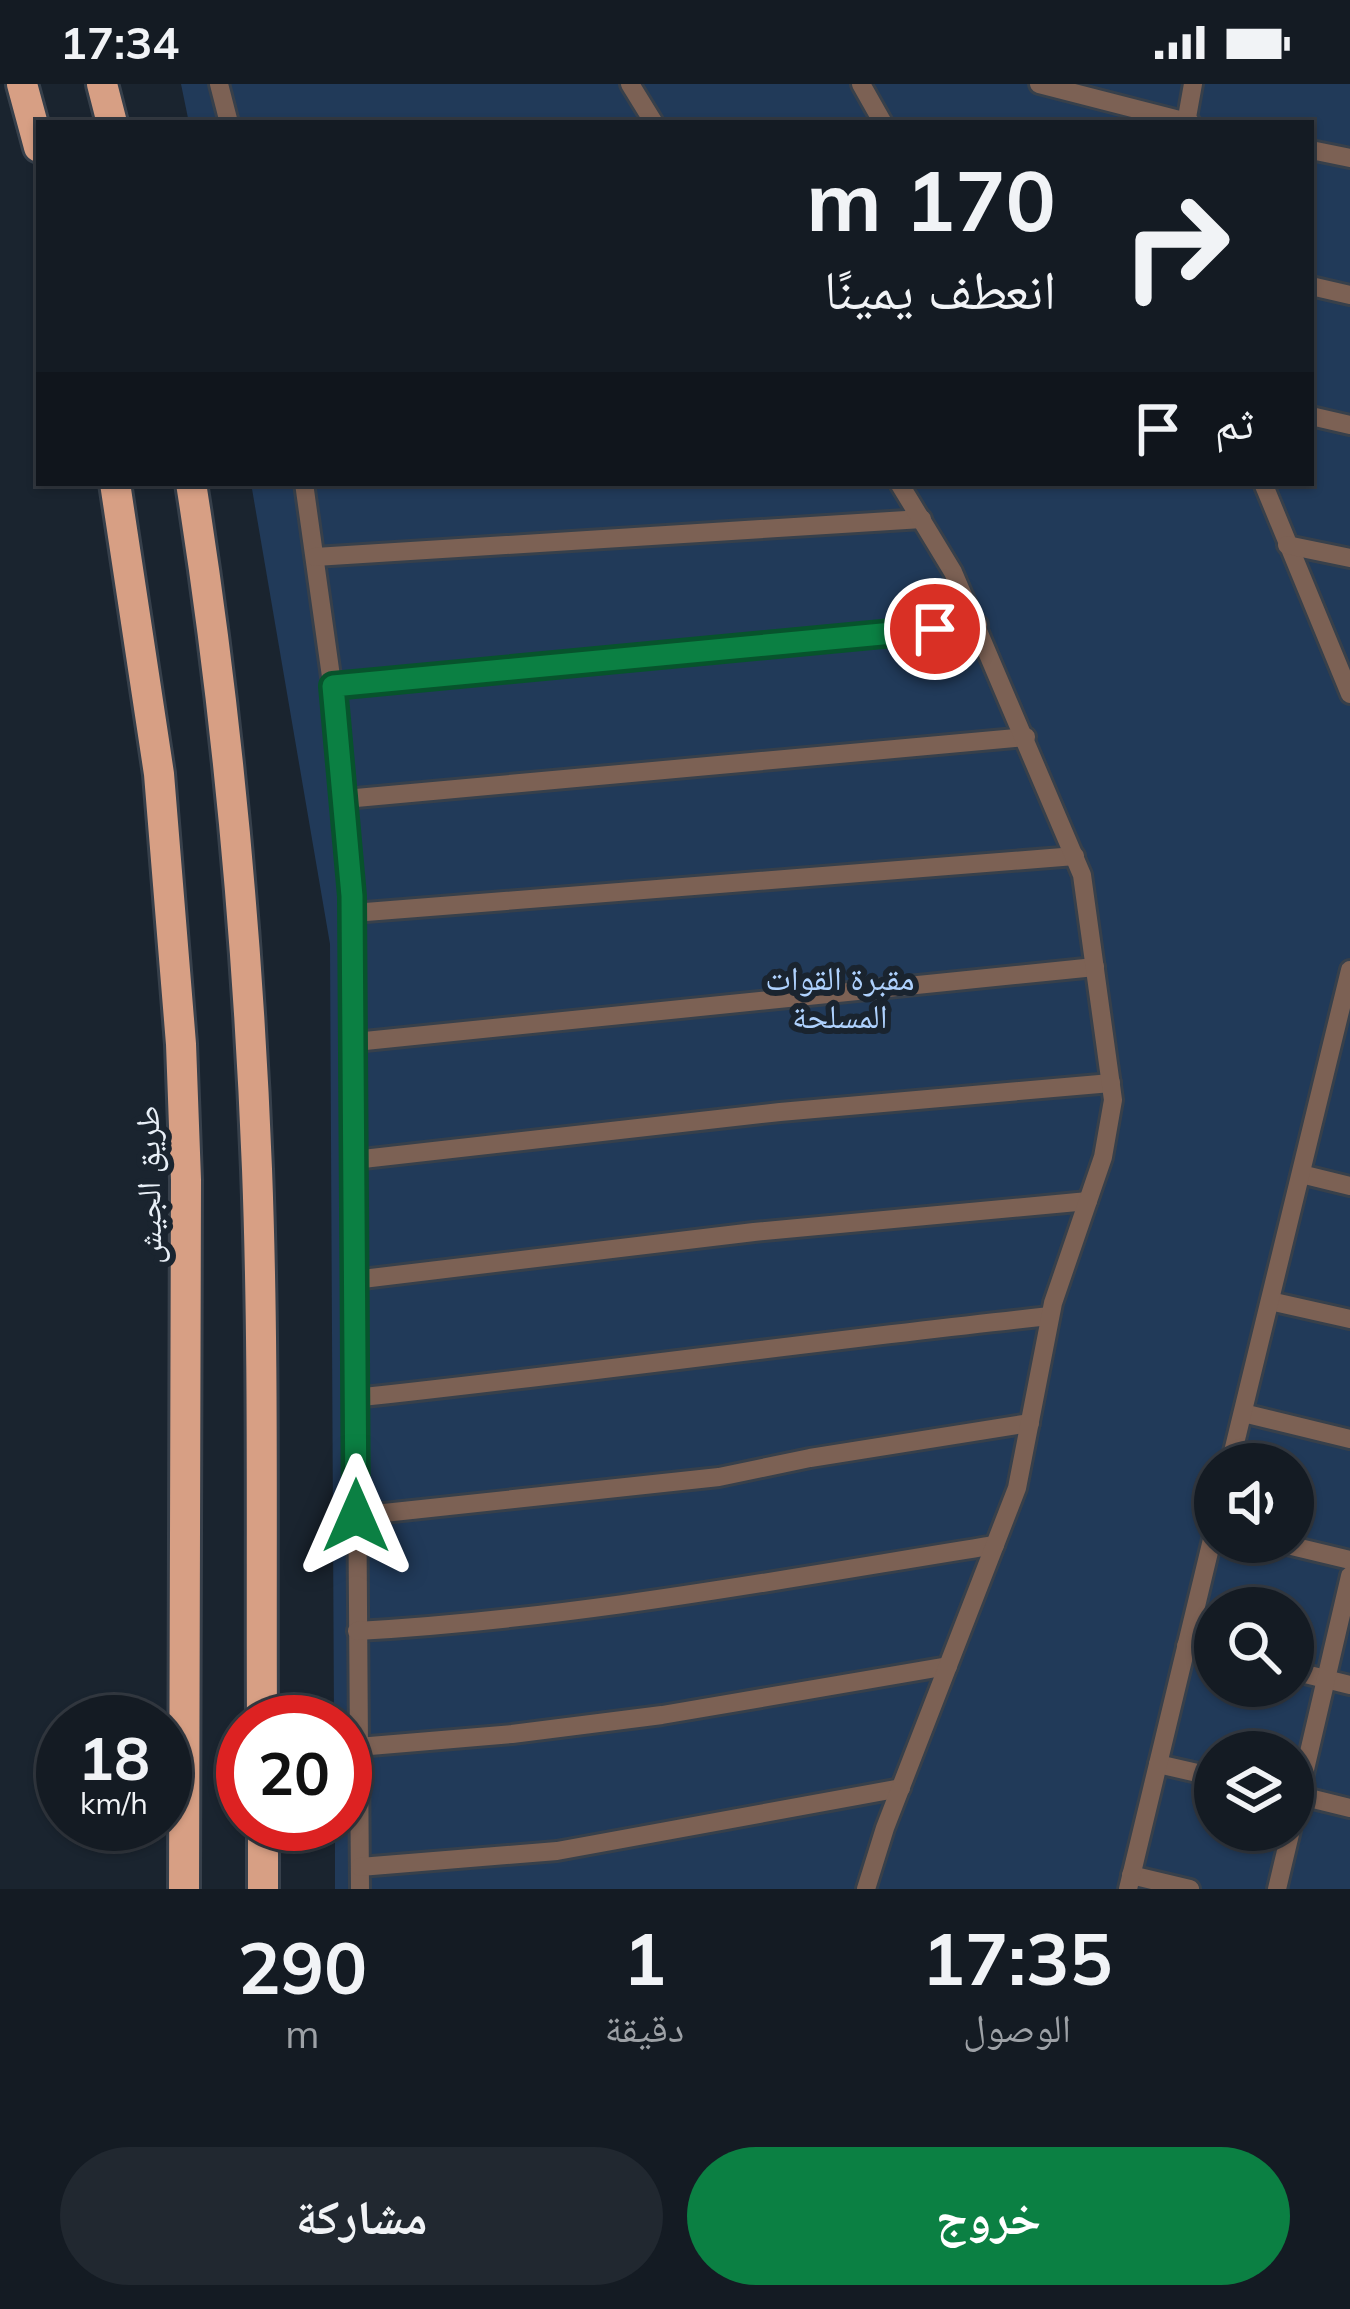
<!DOCTYPE html>
<html lang="ar">
<head>
<meta charset="utf-8">
<style>
	body { margin:0; font-family:Mulish,"Noto Naskh Arabic",sans-serif; background:#212830; color:#f1f3f6; direction:rtl; height:100vh; display:flex; flex-direction:column; font-size:45px; white-space:nowrap }
	* { box-sizing:border-box; margin:0 }
	p { font-size:39px; color:#9da1a6 }
	.icon { flex:none; width:66px; height:66px; fill:none; stroke:currentColor; stroke-width:2; stroke-linecap:round; stroke-linejoin:round }
	.map { position:relative; height:1805px; overflow:hidden; direction:ltr }
	.side { display:flex; flex-direction:column; background:#141b23; flex:1 }
	.side>* { flex:none }
	.banner { position:absolute; left:36px; top:36px; width:1278px; height:366px; border-radius:0px; box-shadow:0 3px 9px #0004,0 0 0 3px #333941; direction:rtl; background:#141b23; color:#f1f3f6; overflow:hidden }
	.controls { position:absolute; left:1194px; top:1359px; display:grid; gap:24px }
	.controls a { display:grid; place-items:center; width:120px; height:120px; border-radius:50%; background:#141b23; box-shadow:0 3px 9px #0004,0 0 0 3px #333941; font-size:60px }
	.speed { position:absolute; left:36px; top:1611px; display:flex; gap:24px; font-size:60px; font-weight:700; text-align:center }
	.speed>* { display:grid; place-content:center; width:156px; height:156px; border-radius:50%; background:#141b23; box-shadow:0 3px 9px #0004,0 0 0 3px #333941; line-height:1 }
	.speed small { font-size:30px; font-weight:400 }
	.speed .limit { border:18px solid #d22; background:#fff; color:#111 }
	.pin { position:absolute; display:grid; place-items:center; width:102px; height:102px; color:#fff; margin:-51px; border:6px solid #fff; border-radius:50%; box-shadow:0 3px 12px #0007 }
	.me { position:absolute; width:132px; margin:-66px; rotate:0deg; stroke-linejoin:round; filter:drop-shadow(0 0 9px #0008) }
	.turn { display:flex; align-items:center; gap:42px; height:252px; padding:0 60px; font-size:54px }
	.turn .icon { width:156px; height:156px; stroke-width:2.5 }
	.turn b { display:block; font-size:84px; line-height:102px }
	.then { display:flex; align-items:center; height:114px; padding:0 60px; background:#0003; gap:24px; font-size:45px }
	.eta { display:flex; justify-content:space-evenly; align-items:center; height:204px; text-align:center }
	.eta b { font-size:72px; font-weight:700; line-height:84px }
	.cta { display:flex; gap:24px; margin-top:auto; padding:24px 60px }
	.cta a { flex:1; height:138px; border-radius:72px; background:#0b8043; color:#fff; font-size:48px; font-weight:700; line-height:138px; text-align:center }
	.cta a+a { background:#212830; color:#f1f3f6 }
	.status { display:flex; justify-content:space-between; align-items:center; height:84px; padding:0 60px; background:#141b23; direction:ltr }
	.status svg { height:33px; fill:currentColor }
	.map>svg:first-child { display:block }
	.green { fill:#213a59; fill-rule:evenodd }
	.lines { fill:none; stroke-linecap:round; stroke-linejoin:round }
	.lane-casing { stroke:#37404b; stroke-width:24 }
	.primary-casing { stroke:#37404b; stroke-width:36 }
	.lane { stroke:#7c6154; stroke-width:18 }
	.primary { stroke:#d79f84; stroke-width:30 }
	.route-casing { stroke:#07532c; stroke-width:30 }
	.route { stroke:#0b8043; stroke-width:21 }
	.labels { text-anchor:middle; stroke-width:12; stroke-linejoin:round; paint-order:stroke }
	.park-label { font-size:33px; fill:#afd2fe; stroke:#1a242f }
	.street-label { font-size:33px; fill:#e8eff7; stroke:#1a242f }
</style>
</head>
<body>
<div class="status"><b>17:34</b><svg viewBox="0 0 49 12"><path d="M0 12V9h3v3zM5 12V6h3v6zM10 12V3h3v9zM15 12V0h3v12zM26 1h20v11H26zM47 4h2v5h-2z"/></svg></div>
<div class="map">
<svg width="1350" height="1805" viewBox="0 0 1350 1805">
	<rect width="100%" height="100%" fill="#1a242f"/>
	<path class="green" d="M181 0H1350V1805H335V1740H345V1638H334L330 860 251 399H1311V39H189ZM1215 1380H1293V1458H1215ZM1215 1524H1293V1602H1215ZM1215 1668H1293V1746H1215Z"/>
	<g class="lines">
		<defs>
			<g id="lane">
				<polyline points="219,0 229,39"/>
				<polyline points="630,0 654,39"/>
				<polyline points="861,0 883,39"/>
				<polyline points="1039,0 1191,39"/>
				<polyline points="1186,39 1193,0"/>
				<polyline points="1311,66 1350,74"/>
				<polyline points="1311,202 1350,211"/>
				<polyline points="1311,332 1350,341"/>
				<polyline points="304,399 340,657 353,813 360,1805"/>
				<polyline points="1263,399 1350,610"/>
				<polyline points="1287,461 1350,474"/>
				<polyline points="315,473 922,435"/>
				<polyline points="333,602 978,541"/>
				<polyline points="345,715 1026,653"/>
				<polyline points="353,829 1075,772"/>
				<polyline points="355,958 1095,883"/>
				<polyline points="354,1076 780,1028 1111,999"/>
				<polyline points="1301,1090 1350,1102"/>
				<polyline points="354,1196 754,1148 1088,1117"/>
				<polyline points="1270,1217 1350,1235"/>
				<path d="M355 1314C587 1289 818 1257 1050 1232"/>
				<polyline points="1243,1329 1350,1355"/>
				<polyline points="1230,1380 1350,886"/>
				<polyline points="356,1432 719,1393 810,1374 1030,1339"/>
				<polyline points="1275,1458 1350,1476"/>
				<path d="M357 1547C572 1535 783 1495 995 1461"/>
				<polyline points="1186,1562 1215,1569"/>
				<polyline points="1293,1587 1350,1601"/>
				<polyline points="358,1663 512,1650 662,1631 948,1582"/>
				<polyline points="1158,1680 1215,1693"/>
				<polyline points="1293,1710 1350,1724"/>
				<polyline points="1293,1737 1350,1492"/>
				<polyline points="360,1783 557,1767 901,1704"/>
				<polyline points="1131,1791 1190,1805"/>
				<polyline points="866,1805 885,1744 1017,1404 1053,1219 1103,1073 1113,1016 1082,791 953,488 899,399"/>
				<polyline points="1128,1805 1215,1443"/>
				<polyline points="1277,1805 1291,1746"/>
			</g>
			<g id="primary">
				<polyline points="22,0 39,63"/>
				<polyline points="102,0 112,39"/>
				<polyline points="115,399 159,690 181,960 186,1096 184,1805"/>
				<path d="M191 399C227 626 248 855 257 1085 264 1269 261 1454 262 1638"/>
				<polyline points="263,1740 263,1805"/>
			</g>
		</defs>
		<use href="#lane" class="lane-casing"/>
		<use href="#primary" class="primary-casing"/>
		<use href="#lane" class="lane"/>
		<use href="#primary" class="primary"/>
	</g>
	<g class="lines">
		<defs>
			<polyline id="route" points="356,1432 352,812 333,602 935,545"/>
		</defs>
		<use href="#route" class="route-casing"/>
		<use href="#route" class="route"/>
	</g>
	<g class="labels">
		<g class="park-label">
			<text x="840" y="906">مقبرة القوات<tspan x="840" dy="38">المسلحة</tspan></text>
		</g>
		<g class="street-label">
			<text transform="translate(148 1101) rotate(-91)" y="12">طريق الجيش</text>
		</g>
	</g>
</svg>
<div class="controls">
<a><svg class="icon" aria-label="sound" viewBox="0 0 24 24"><path d="M4 9h4l5-4v14l-5-4H4zM17 9q2 3 0 6"/></svg></a>
<a><svg class="icon" aria-label="search" viewBox="0 0 24 24"><circle cx="10" cy="10" r="6"/><path d="M15 15l6 6"/></svg></a>
<a><svg class="icon" aria-label="layers" viewBox="0 0 24 24"><path d="M12 4l9 5-9 5-9-5zM3 14l9 5 9-5"/></svg></a>
</div>
<div class="speed"><div>18<small>km/h</small></div><div class="limit">20</div></div>
<div class="pin" style="left:935px;top:545px;background:#d93025"><svg class="icon" aria-label="arrive" viewBox="0 0 24 24"><path d="M6 21V4h12l-3 4 3 4H6"/></svg></div>
<svg class="me" style="left:356px;top:1432px" viewBox="-20 -20 40 40"><path d="M0-17L14 15 0 8-14 15z" fill="#0b8043" stroke="#fff" stroke-width="4"/></svg>
<div class="banner">
<div class="turn"><svg class="icon" aria-label="right" viewBox="0 0 24 24"><path d="M7 20v-9h11M14 6l5 5-5 5"/></svg><div><b>170 m</b>انعطف يمينًا</div></div>
<div class="then">ثم<svg class="icon" aria-label="arrive" viewBox="0 0 24 24"><path d="M6 21V4h12l-3 4 3 4H6"/></svg></div>
</div>
</div>
<section class="side">
<div class="eta">
<div><b>17:35</b><p>الوصول</p></div>
<div><b>1</b><p>دقيقة</p></div>
<div><b>290</b><p>m</p></div>
</div>
<div class="cta"><a>خروج</a><a>مشاركة</a></div>
</section>
</body>
</html>
